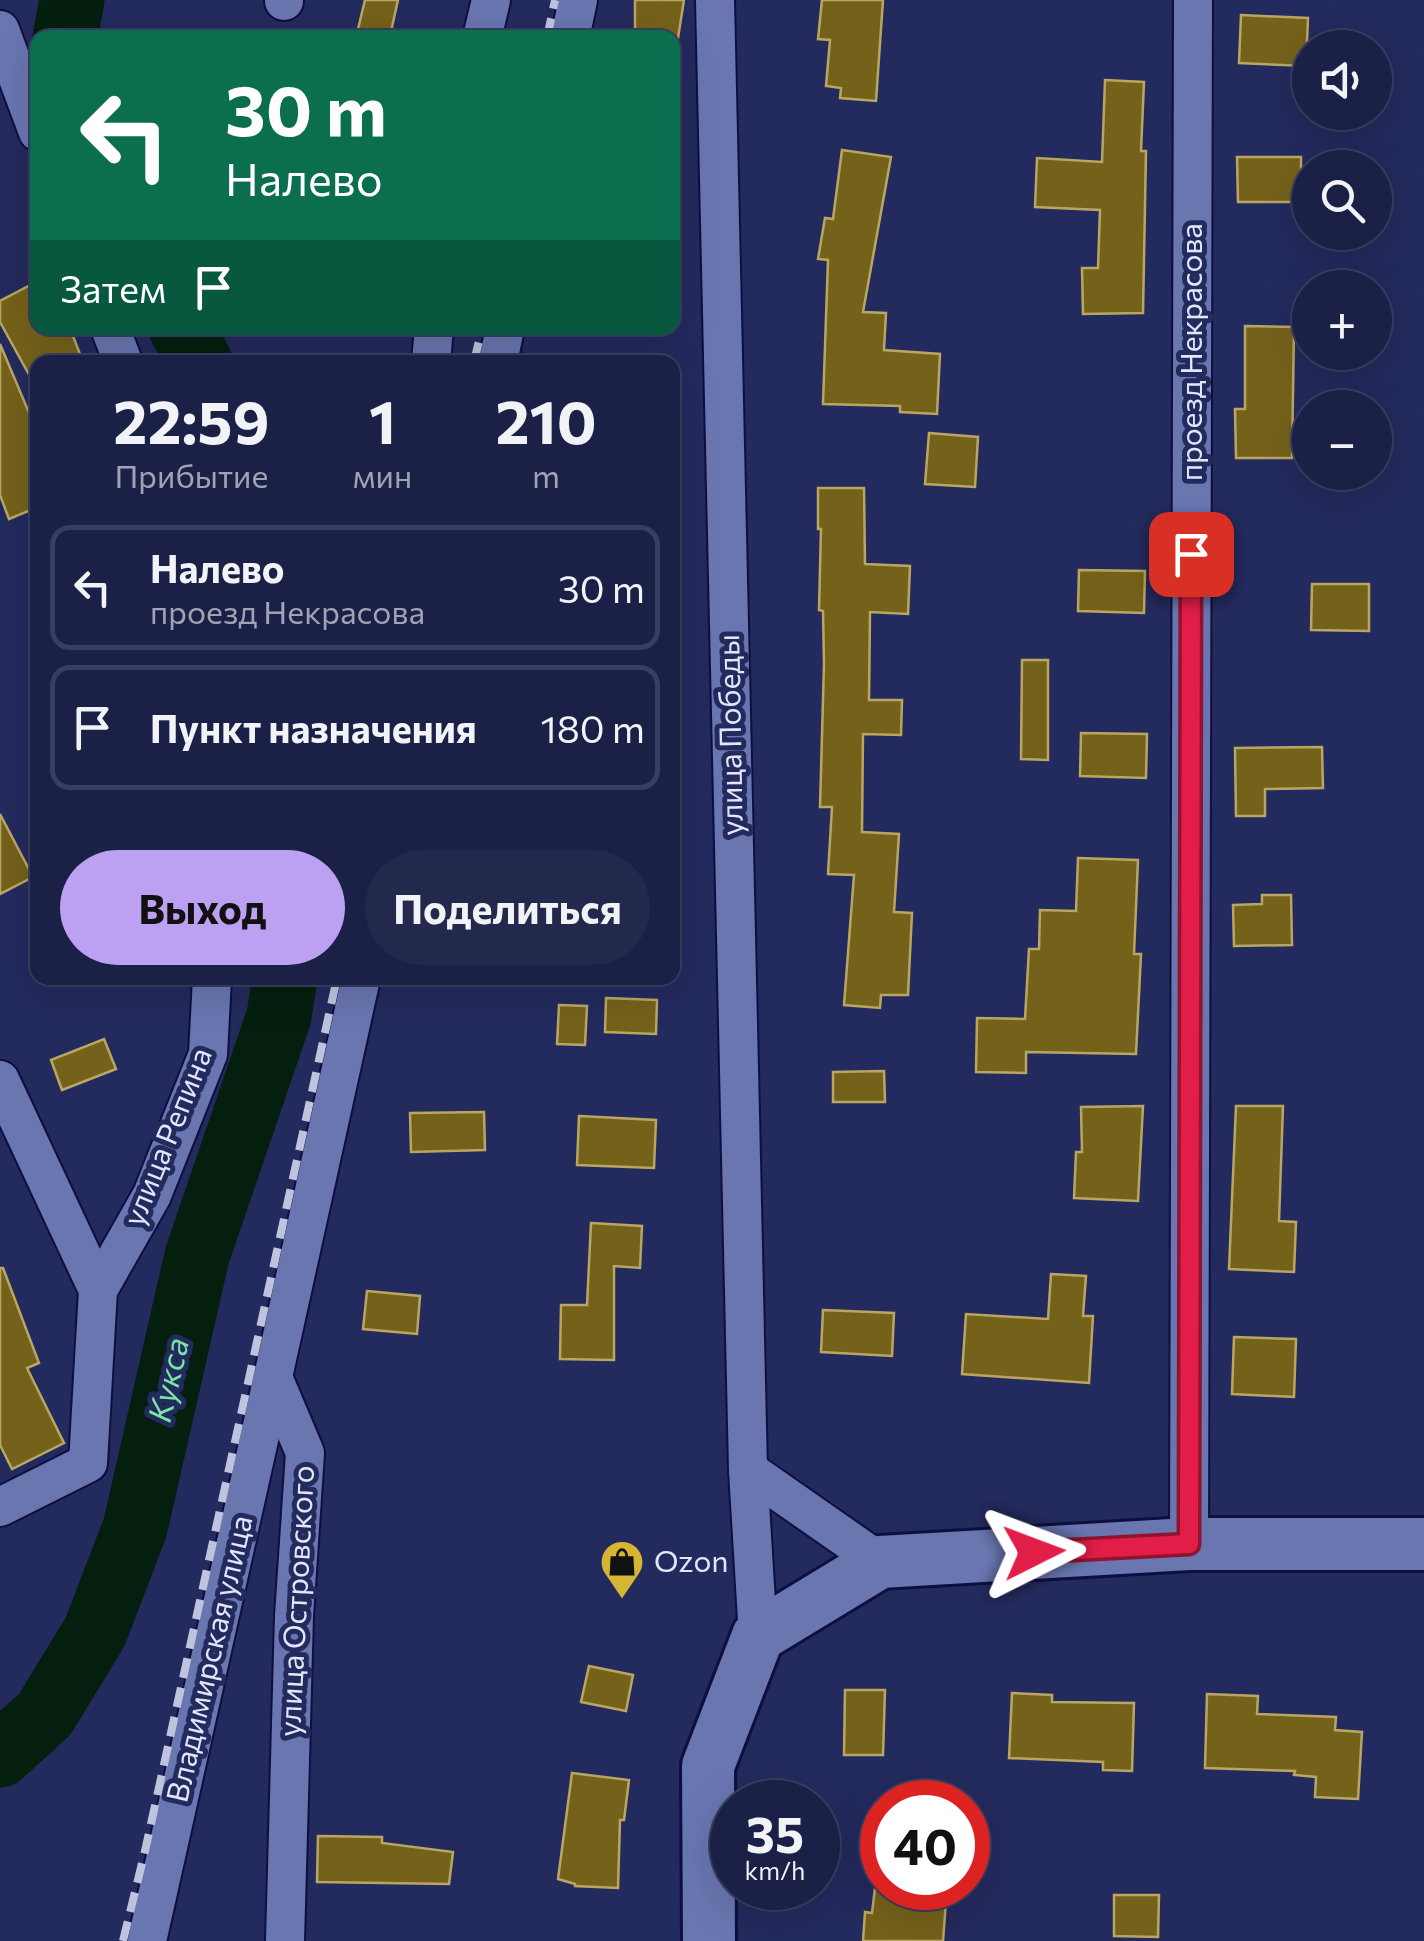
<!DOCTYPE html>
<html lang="ru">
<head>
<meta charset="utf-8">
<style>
	body { margin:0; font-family:Commissioner,sans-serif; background:#23284d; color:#f1f3f6; height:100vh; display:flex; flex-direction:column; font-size:38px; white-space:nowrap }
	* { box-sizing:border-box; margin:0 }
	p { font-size:32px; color:#9fa3b3 }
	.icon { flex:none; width:55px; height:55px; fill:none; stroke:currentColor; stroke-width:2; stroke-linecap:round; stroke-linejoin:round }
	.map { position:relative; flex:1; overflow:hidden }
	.drawer { position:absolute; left:30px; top:355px; width:650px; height:630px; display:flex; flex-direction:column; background:#1a2046; border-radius:20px; box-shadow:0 10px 40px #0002,0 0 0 2px #383e5f }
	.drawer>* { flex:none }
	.banner { position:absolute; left:30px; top:30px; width:650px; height:305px; border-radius:20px; box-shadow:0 10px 40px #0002,0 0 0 2px #383e5f; background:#0b6e4f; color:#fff; overflow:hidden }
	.controls { position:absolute; left:1292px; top:30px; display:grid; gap:20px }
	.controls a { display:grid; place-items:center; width:100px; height:100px; border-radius:50%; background:#1a2046; box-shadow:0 10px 40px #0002,0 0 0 2px #383e5f; font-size:50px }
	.speed { position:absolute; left:710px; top:1780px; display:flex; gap:20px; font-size:50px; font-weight:700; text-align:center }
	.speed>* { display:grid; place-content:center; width:130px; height:130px; border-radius:50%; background:#1a2046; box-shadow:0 10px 40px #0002,0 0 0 2px #383e5f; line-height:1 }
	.speed small { font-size:25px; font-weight:400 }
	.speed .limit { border:15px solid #d22; background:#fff; color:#111 }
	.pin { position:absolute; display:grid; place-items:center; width:85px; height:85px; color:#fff; margin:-42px; border-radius:20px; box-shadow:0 5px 15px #0006 }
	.me { position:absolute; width:110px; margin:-55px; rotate:87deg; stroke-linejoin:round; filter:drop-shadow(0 0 8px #0008) }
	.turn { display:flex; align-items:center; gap:35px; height:210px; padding:0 30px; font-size:45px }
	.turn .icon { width:130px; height:130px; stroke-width:2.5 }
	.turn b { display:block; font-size:70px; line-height:85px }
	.then { display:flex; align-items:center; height:95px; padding:0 30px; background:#0003; gap:20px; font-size:38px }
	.eta { display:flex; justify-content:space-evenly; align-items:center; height:170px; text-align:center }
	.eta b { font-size:60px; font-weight:700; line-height:70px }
	.action { display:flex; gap:20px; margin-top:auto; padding:20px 30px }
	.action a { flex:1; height:115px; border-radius:60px; background:#bca0f2; color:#111; font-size:40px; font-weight:700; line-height:115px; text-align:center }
	.action a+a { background:#23284d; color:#f1f3f6 }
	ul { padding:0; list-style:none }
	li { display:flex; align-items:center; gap:30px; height:125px; margin:0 20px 15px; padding:0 10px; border:5px solid #383e5f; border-radius:20px }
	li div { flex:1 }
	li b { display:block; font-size:38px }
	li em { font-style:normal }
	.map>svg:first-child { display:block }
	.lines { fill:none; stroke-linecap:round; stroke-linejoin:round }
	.river { stroke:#051f0f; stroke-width:65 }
	.building { fill:#74611a; stroke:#baa663; stroke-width:2.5 }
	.street-casing { stroke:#0e0f40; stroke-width:42 }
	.secondary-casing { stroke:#0e0f40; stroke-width:58 }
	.street { stroke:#6976b0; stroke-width:38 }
	.secondary { stroke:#6976b0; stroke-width:52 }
	.rail { stroke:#bfc4de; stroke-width:8; stroke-dasharray:20 10; stroke-linecap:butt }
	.route-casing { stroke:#92132f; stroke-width:25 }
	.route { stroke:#e11d48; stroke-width:18 }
	.labels { text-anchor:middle; stroke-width:10; stroke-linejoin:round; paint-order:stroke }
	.street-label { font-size:30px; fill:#e1e6fa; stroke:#232a5d }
	.poi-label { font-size:30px; fill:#e1e6fa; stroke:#232a5d; text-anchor:start }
	.water-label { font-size:32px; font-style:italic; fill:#78e7a0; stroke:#232a5d }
</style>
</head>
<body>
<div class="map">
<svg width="1424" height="1941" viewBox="0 0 1424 1941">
	<rect width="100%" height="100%" fill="#232a5d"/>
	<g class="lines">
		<g class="river">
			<polyline points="65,38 72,0"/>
			<polyline points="181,328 200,362"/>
			<polyline points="0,1755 45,1714 95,1632 135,1528 197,1256 279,1016 285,978"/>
		</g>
	</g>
	<g class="building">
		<polygon points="365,0 398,0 390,36 358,29"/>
		<polygon points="635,0 684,0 678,38 635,38"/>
		<polygon points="822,0 883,0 876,101 840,98 841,88 826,86 830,40 818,39"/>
		<polygon points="1241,15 1308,18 1306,66 1239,63"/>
		<polygon points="1105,80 1144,82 1141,151 1146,151 1143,313 1083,314 1082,268 1098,268 1100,210 1035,207 1037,158 1102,162"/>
		<polygon points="842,150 891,157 863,312 886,313 884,350 940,354 937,414 900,412 900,406 823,404 828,260 818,259 825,218 833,219"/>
		<polygon points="1237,157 1301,157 1301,202 1238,202"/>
		<polygon points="38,281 38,328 70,328 83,362 38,362 38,391 0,322 0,301"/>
		<polygon points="1245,326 1294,327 1292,458 1236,458 1235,409 1245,409"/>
		<polygon points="0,344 38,434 38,507 9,519 0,495"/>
		<polygon points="929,433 978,437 975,487 925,484"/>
		<polygon points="818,488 864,488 865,564 910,566 908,614 870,612 869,700 902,700 901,735 863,734 862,832 899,834 894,912 912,913 908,995 881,995 880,1008 844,1005 854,875 828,874 832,807 820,807 824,664 823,611 819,610 821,529 818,529"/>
		<polygon points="1079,570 1145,571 1144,613 1078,611"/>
		<polygon points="1312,584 1369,584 1369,631 1311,630"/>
		<polygon points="1022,660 1048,660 1048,760 1021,759"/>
		<polygon points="1081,733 1147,734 1146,778 1080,776"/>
		<polygon points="1322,747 1323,788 1265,789 1265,816 1236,816 1235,748"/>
		<polygon points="0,814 33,877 0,894"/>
		<polygon points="1078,858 1138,860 1134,954 1141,954 1136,1054 1026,1052 1026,1073 976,1072 977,1018 1025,1019 1029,949 1039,949 1040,910 1076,911"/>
		<polygon points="1262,895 1291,895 1292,945 1234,946 1233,905 1262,904"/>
		<polygon points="606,998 657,1000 656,1034 605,1032"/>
		<polygon points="559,1005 587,1006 585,1045 557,1044"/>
		<polygon points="104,1039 116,1069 62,1090 51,1060"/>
		<polygon points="884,1071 885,1102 833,1102 833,1072"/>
		<polygon points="1143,1106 1138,1201 1074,1198 1076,1152 1082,1152 1081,1107"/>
		<polygon points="1236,1106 1283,1106 1279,1221 1296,1222 1294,1272 1229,1269"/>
		<polygon points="484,1112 485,1150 411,1152 410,1113"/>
		<polygon points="579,1116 656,1120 654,1168 577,1165"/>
		<polygon points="591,1223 642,1226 640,1268 614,1266 614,1360 560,1359 561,1305 587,1305"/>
		<polygon points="0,1268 3,1268 39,1363 27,1368 64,1443 12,1469 0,1445"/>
		<polygon points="1051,1274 1086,1276 1083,1316 1093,1316 1089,1383 962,1374 966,1314 1048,1319"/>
		<polygon points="367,1291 420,1296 417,1334 363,1329"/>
		<polygon points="823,1310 894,1313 892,1356 821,1352"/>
		<polygon points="1234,1337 1296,1339 1294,1397 1232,1394"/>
		<polygon points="589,1666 633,1675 626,1711 581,1702"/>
		<polygon points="845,1690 885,1690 883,1755 844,1755"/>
		<polygon points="1012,1693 1052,1695 1052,1702 1134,1703 1132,1771 1103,1770 1103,1762 1009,1758"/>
		<polygon points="1207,1694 1258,1696 1257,1714 1336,1717 1335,1730 1362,1732 1358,1799 1315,1797 1316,1777 1294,1775 1295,1771 1205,1768"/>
		<polygon points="572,1773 629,1780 624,1820 620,1820 618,1888 575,1886 575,1884 558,1879"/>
		<polygon points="318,1836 382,1837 382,1843 453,1852 449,1884 317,1882"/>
		<polygon points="875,1888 947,1888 943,1941 863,1941 865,1912 872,1913"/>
		<polygon points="1114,1895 1159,1895 1158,1937 1114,1936"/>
	</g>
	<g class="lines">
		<defs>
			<g id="street">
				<polyline points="284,0 284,1"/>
				<polyline points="715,0 748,1470 758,1636"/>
				<polyline points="0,30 38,132"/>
				<polyline points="482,38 491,0"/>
				<polyline points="570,38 578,0"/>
				<polyline points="110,328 123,362"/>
				<polyline points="431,362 434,328"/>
				<polyline points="498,362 505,328"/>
				<polyline points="0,1080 98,1290 88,1463 0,1507"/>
				<polyline points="98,1290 152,1195 208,1054 212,978"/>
				<polyline points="748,1470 880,1562"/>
				<polyline points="1189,1544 1193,0"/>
				<polyline points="147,1941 273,1377"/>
				<polyline points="285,1941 294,1616 305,1453 273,1377 361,978"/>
			</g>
			<polyline id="secondary" points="709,1941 708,1766 758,1636 880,1562 1189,1544 1424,1544"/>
		</defs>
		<use href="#street" class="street-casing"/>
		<use href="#secondary" class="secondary-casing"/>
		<use href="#street" class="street"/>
		<use href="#secondary" class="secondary"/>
		<g class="rail">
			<polyline points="547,38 555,0"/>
			<polyline points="474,362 482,328"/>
			<polyline points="123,1941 145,1851 337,978"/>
		</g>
	</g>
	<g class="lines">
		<defs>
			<polyline id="route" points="1034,1552 1189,1544 1191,554"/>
		</defs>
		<use href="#route" class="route-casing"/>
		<use href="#route" class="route"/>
	</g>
	<defs>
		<symbol id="shop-pin" viewBox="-11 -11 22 30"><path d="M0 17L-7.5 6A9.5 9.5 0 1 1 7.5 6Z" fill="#d6b534" stroke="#232a5d"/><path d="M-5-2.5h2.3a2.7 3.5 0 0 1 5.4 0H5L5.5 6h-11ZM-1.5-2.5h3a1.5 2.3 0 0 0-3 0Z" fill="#111"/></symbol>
	</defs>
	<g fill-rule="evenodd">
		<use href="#shop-pin" x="597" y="1537" width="50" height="68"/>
	</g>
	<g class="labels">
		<g class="street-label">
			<text transform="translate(1192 352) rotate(-90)" y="10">проезд Некрасова</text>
			<text transform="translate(731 735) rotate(-91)" y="10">улица Победы</text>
			<text transform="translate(168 1137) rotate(-68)" y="10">улица Репина</text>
			<text transform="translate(297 1601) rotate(-87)" y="10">улица Островского</text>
			<text transform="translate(210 1659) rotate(-77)" y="10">Владимирская улица</text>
		</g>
		<g class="poi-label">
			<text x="654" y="1572">Ozon</text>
		</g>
		<g class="water-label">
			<text transform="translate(169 1380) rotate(-77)" y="11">Кукса</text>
		</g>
	</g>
</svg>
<div class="controls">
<a><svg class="icon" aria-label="sound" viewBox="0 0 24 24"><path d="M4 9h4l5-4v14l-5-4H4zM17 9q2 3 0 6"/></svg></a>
<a><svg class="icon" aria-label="search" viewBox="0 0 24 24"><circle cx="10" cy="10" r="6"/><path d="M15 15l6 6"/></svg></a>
<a>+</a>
<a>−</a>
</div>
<div class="speed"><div>35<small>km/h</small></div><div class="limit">40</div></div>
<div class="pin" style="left:1191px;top:554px;background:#d93025"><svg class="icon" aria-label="arrive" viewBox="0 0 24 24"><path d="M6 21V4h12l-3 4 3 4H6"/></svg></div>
<svg class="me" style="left:1034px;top:1552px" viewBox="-20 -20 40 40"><path d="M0-17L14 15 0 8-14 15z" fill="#e11d48" stroke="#fff" stroke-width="4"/></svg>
<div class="banner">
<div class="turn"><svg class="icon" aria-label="left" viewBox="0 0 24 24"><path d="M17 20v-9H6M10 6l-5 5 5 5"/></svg><div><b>30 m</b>Налево</div></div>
<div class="then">Затем<svg class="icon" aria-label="arrive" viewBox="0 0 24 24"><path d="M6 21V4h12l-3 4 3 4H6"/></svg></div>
</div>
<section class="drawer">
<div class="eta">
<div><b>22:59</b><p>Прибытие</p></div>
<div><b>1</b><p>мин</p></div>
<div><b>210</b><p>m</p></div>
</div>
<ul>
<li><svg class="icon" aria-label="left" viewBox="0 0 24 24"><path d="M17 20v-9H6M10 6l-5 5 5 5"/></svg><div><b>Налево</b><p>проезд Некрасова</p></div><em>30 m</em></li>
<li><svg class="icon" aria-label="arrive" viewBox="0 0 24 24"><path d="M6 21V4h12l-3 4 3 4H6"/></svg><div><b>Пункт назначения</b></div><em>180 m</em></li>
</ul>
<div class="action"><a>Выход</a><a>Поделиться</a></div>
</section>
</div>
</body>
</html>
